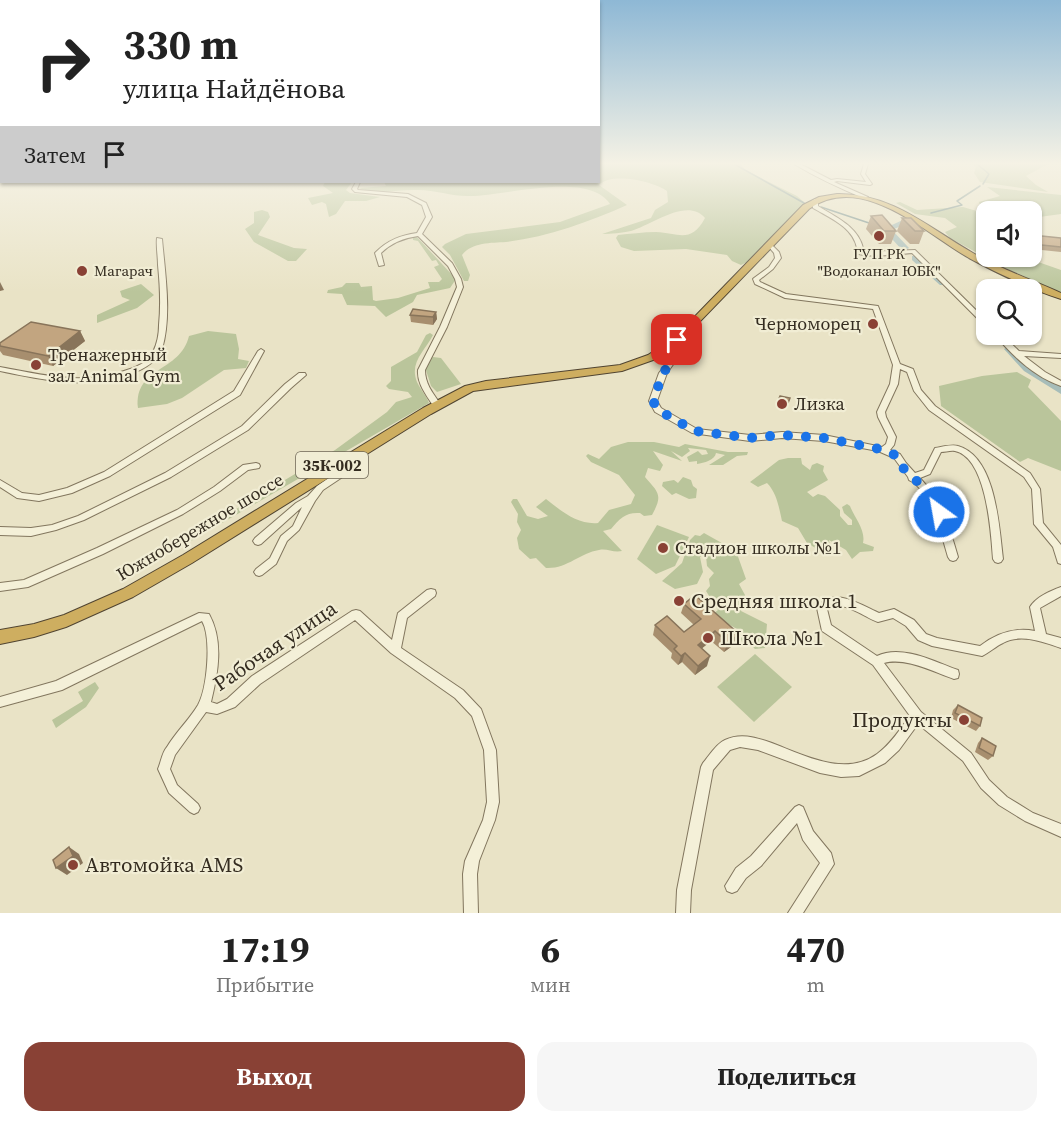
<!DOCTYPE html>
<html lang="ru">
<head>
<meta charset="utf-8">
<style>
	body { margin:0; font-family:"Source Serif 4",serif; background:#f6f6f6; color:#222; height:100vh; display:flex; flex-direction:column; font-size:22px; white-space:nowrap }
	* { box-sizing:border-box; margin:0 }
	p { font-size:20px; color:#767676 }
	.icon { flex:none; width:33px; height:33px; fill:none; stroke:currentColor; stroke-width:2; stroke-linecap:round; stroke-linejoin:round }
	.map { position:relative; height:913px; overflow:hidden }
	.panel { display:flex; flex-direction:column; background:#fff; flex:1 }
	.panel>* { flex:none }
	.banner { position:absolute; left:0px; top:0px; width:600px; height:183px; box-shadow:0 2px 4px #0004; background:#fff; color:#222; overflow:hidden }
	.controls { position:absolute; left:976px; top:201px; display:grid; gap:12px }
	.controls a { display:grid; place-items:center; width:66px; height:66px; border-radius:12px; background:#fff; box-shadow:0 2px 4px #0004; font-size:30px }
	.pin { position:absolute; display:grid; place-items:center; width:51px; height:51px; color:#fff; margin:-26px; border-radius:12px; box-shadow:0 3px 9px #0006 }
	.me { position:absolute; width:66px; margin:-33px; rotate:328deg; stroke-linejoin:round; filter:drop-shadow(0 0 4px #0008) }
	.turn { display:flex; align-items:center; gap:21px; height:126px; padding:0 24px; font-size:27px }
	.turn .icon { width:78px; height:78px; stroke-width:2.5 }
	.turn b { display:block; font-size:42px; line-height:51px }
	.then { display:flex; align-items:center; height:57px; padding:0 24px; background:#0003; gap:12px; font-size:22px }
	.eta { display:flex; justify-content:space-evenly; align-items:center; height:102px; text-align:center }
	.eta b { font-size:36px; font-weight:700; line-height:42px }
	.button { display:flex; gap:12px; margin-top:auto; padding:12px 24px }
	.button a { flex:1; height:69px; border-radius:18px; background:#894135; color:#fff; font-size:24px; font-weight:700; line-height:69px; text-align:center }
	.button a+a { background:#f6f6f6; color:#222 }
	.map>svg:first-child { display:block }
	.green { fill:#bac59b }
	.lines { fill:none; stroke-linecap:round; stroke-linejoin:round }
	.stream { stroke:#6f8a87; stroke-width:1.5 }
	.river { fill:#a7bdb9; fill-rule:evenodd }
	.minor-casing { stroke:#82765e; stroke-width:2 }
	.highway-casing { stroke:#504431; stroke-width:2 }
	.minor { fill:#f4f0d8; fill-rule:evenodd }
	.highway { fill:#ceae60; fill-rule:evenodd }
	.wall { fill:#a78e6e }
	.shaded-wall { fill:#88745a }
	.building { fill:#c2a580; stroke:#88745a; stroke-width:1.5 }
	.route { stroke:#1a73e8; stroke-width:10; stroke-dasharray:0 18 }
	.poi-dot { fill:#894135; stroke:#f1edd4; stroke-width:2 }
	.labels { text-anchor:middle; stroke-width:4.5; stroke-linejoin:round; paint-order:stroke }
	.far-poi-label { font-size:15px; fill:#342c20; stroke:#f1edd4 }
	.shield { fill:#f1edd4; stroke:#6d6656; stroke-width:1.5 }
	.shield-label { font-size:16px; font-weight:bold; fill:#342c20 }
	.poi-label { font-size:18px; fill:#342c20; stroke:#f1edd4; text-anchor:start }
	.street-label { font-size:18px; fill:#342c20; stroke:#f1edd4 }
	.near-poi-label { font-size:21px; fill:#342c20; stroke:#f1edd4; text-anchor:start }
	.near-street-label { font-size:21px; fill:#342c20; stroke:#f1edd4 }
</style>
</head>
<body>
<div class="map">
<svg width="1061" height="913" viewBox="0 0 1061 913">
	<rect width="100%" height="100%" fill="#e9e3c6"/>
	<g class="green">
		<path d="M599 164H741L745 170 797 196 805 203 747 262 741 265 732 261 727 255 686 249 634 251 621 247 616 238 618 235C630 234 643 232 656 232 679 233 691 244 705 218 687 197 652 225 631 231 622 233 611 234 602 234L651 218 655 210 668 202 667 191C653 181 611 172 599 185L627 205C589 222 547 237 506 242 491 243 472 242 462 255L470 275 468 281H464L450 255 442 247 445 244 466 234 560 222 610 204C588 170 502 197 468 196 450 196 433 189 414 190 397 190 375 195 359 188L386 186 384 182H598Z"/>
		<polygon points="972,164 1048,164 1026,176 1036,185 1048,192 980,182 974,173 976,167"/>
		<polygon points="325,182 352,182 346,190 350,193 380,197 366,201 345,201 336,214 329,217 326,204 322,202 312,205 308,198 333,193 323,186"/>
		<polygon points="987,187 1061,195 1061,214 1032,218 1032,212 1000,211 996,208 980,205 979,202 1000,196"/>
		<polygon points="900,202 917,210 963,207 987,214 987,231 982,231 987,237 987,256 1024,257 1061,270 1061,293 1003,267 950,238 945,232 957,227 945,218 915,214 896,203"/>
		<polygon points="262,210 268,212 270,217 258,235 294,248 307,249 296,261 288,261 254,242 245,229 254,223 254,212"/>
		<polygon points="416,236 456,279 450,288 417,295 413,302 386,317 375,306 347,305 342,294 327,293 328,290 342,287 346,283 359,283 361,287 372,286 373,300 376,301 398,298 430,288 428,282 439,282 442,279 434,267 439,265 436,260 432,261 418,241 413,240 413,237"/>
		<polygon points="141,284 154,295 137,308 97,323 97,315 130,300 122,297 120,291"/>
		<path d="M208 331 236 334 239 349 238 359 249 361 246 368 224 370 182 398 167 404 138 408C134 366 180 373 189 336Z"/>
		<path d="M430 333 433 335C425 351 409 362 417 382 420 389 426 395 429 403L191 541 193 535 335 450 387 412 396 402 412 397 408 392 389 389 386 386 391 381V367L417 352 426 335Z"/>
		<polygon points="433,357 441,358 461,384 437,392 431,386 425,367 429,359"/>
		<polygon points="1017,372 1031,380 1028,387 1061,421 1061,471 1028,458 1020,462 941,406 939,386 982,376"/>
		<path d="M628 442H654L679 447 685 444 728 452H748L747 455 737 456 723 465H709L725 455 716 453C715 460 704 463 697 464V461L689 462 687 457 698 451 702 455 708 454 706 450 688 448 690 451 682 457 671 451 682 461 653 451 663 465 660 471 648 468 645 477C659 493 663 495 652 515L644 516 640 513C626 512 620 518 611 529L603 531 622 551C613 553 607 548 599 550 580 553 567 569 546 568L536 558 530 559 519 549 517 538 521 530 517 522 518 514 511 502 513 499H517L527 516 538 519 548 516 536 507 546 499C561 511 578 525 598 523L609 510 631 504 635 495 619 475 591 462 586 456 588 454 599 459 611 447Z"/>
		<path d="M788 458H801L802 464 810 470 812 465 817 463 824 466 823 471 828 480 807 492 813 497 818 494 825 496 840 510V516L848 525H852V520L844 513 842 507 847 504 850 506C854 517 866 530 863 543L874 547 873 551 860 552 852 559 846 550 829 540 830 547 819 550 807 543 798 528 782 521C779 508 777 493 767 483L758 487 750 482 779 460Z"/>
		<polygon points="683,477 691,480 693,486 697,489 696,498 689,499 676,493 672,495 662,486 663,482 674,480 678,483"/>
		<polygon points="657,525 689,537 675,566 656,574 637,559"/>
		<polygon points="704,533 736,551 746,579 739,584 745,595 741,611 767,624 765,648 755,649 750,644 742,642 737,629 712,615 718,610 706,591 710,586 709,579 714,573 707,566 706,556 703,554 700,557 703,572 697,584 675,589 662,581 682,563 690,540 695,535 700,536"/>
		<polygon points="755,654 792,687 754,722 717,687"/>
		<polygon points="95,682 99,688 86,707 56,728 52,720 83,701 78,692"/>
	</g>
	<g class="lines">
		<g class="stream">
			<polyline points="734,164 804,203"/>
			<polyline points="977,164 989,174 983,184"/>
			<polyline points="821,207 869,223"/>
			<polyline points="931,213 962,205 957,201 980,186"/>
		</g>
		<g class="river">
			<polygon points="905,219 912,221 892,230 909,248 905,250 902,250 883,229"/>
			<polygon points="912,256 918,256 946,281 946,285 940,285 912,260"/>
			<polygon points="1009,346 1013,347 1032,367 1061,386 1061,394 1024,371 1004,349"/>
		</g>
		<defs>
			<g id="minor">
				<path d="M794 164H800L831 180 837 179 866 182 861 174 864 164H868L865 174 872 184 870 185 837 181 834 182 868 197 863 198C839 188 816 177 794 164Z"/>
				<rect x="0" y="172" width="2" height="2"/>
				<path d="M356 182H360L357 189 358 190 408 194 426 203 432 217 422 234 452 263 461 279 463 287 447 327 425 370C425 383 432 392 439 402L438 404H432C425 393 417 383 418 370L440 327 457 287 455 279 448 266 418 236C404 238 391 243 381 253L384 265 379 266 375 253 376 252C388 240 401 235 417 233L426 217 422 205 407 197 355 192 352 189Z"/>
				<path d="M815 199 818 201V206C835 217 858 226 863 248L860 251 863 252 915 250 987 321V327L985 326 912 253C896 254 867 259 854 252L857 248C853 227 830 218 813 208L812 201Z"/>
				<path d="M157 238 162 239C165 273 172 316 162 349 157 362 144 369 131 374 87 390 44 380 0 371V367C43 375 85 386 127 370 137 367 148 362 153 352 157 344 159 334 159 325 161 305 160 285 158 265 158 256 156 246 157 238Z"/>
				<path d="M771 244 779 252 781 258 773 269 759 280 760 282 786 294 878 306 900 364 913 369 921 390 935 406 1030 473 1040 489 1043 523 1061 545V564L1058 563 1053 547 1034 524 1032 489 1024 477 929 410 914 391 907 372 900 369 898 384 885 412 886 417 896 437 894 445 890 450 900 454 906 463 915 473 924 470 935 448C942 447 952 444 958 446 996 457 999 526 1003 559L1001 562 998 563 995 562 993 559C991 533 987 458 955 451 951 450 945 452 941 452L930 474 920 478C941 500 950 529 958 557L956 560 953 561 950 560 948 557C942 536 930 489 909 480L908 477 894 458 878 451 824 441 782 438 750 441 692 433 655 412 649 401 659 373 678 349 674 340 677 338 680 340 684 349 667 373 657 401 661 408 697 429 750 435 782 432 824 435 882 447 886 444 888 437 878 417 877 412 890 384 893 365 873 309 785 298 755 284 753 279 754 278 769 267 775 258 774 253 768 246Z"/>
				<path d="M994 334H1001L1019 351 1061 354V358L1024 356 1045 372 1061 381V386C1034 377 1012 355 994 334Z"/>
				<polygon points="261,349 264,351 240,395 110,476 72,493 39,501 17,498 0,487 0,480 22,493 39,495 67,488 104,472 234,391 258,351"/>
				<polygon points="299,373 305,373 306,375 291,388 248,430 171,477 84,520 56,530 31,536 0,535 0,527 31,528 52,525 78,516 165,473 242,426 285,384"/>
				<path d="M345 459C349 460 352 464 354 468L353 470 323 490 315 501 299 530 287 541 276 564 262 575 259 576 256 575 254 572 256 569 270 558 281 536 293 526 302 507 261 544 258 545 255 544 253 541 255 538 296 503 308 496 317 486 345 467 341 462Z"/>
				<polygon points="256,463 259,464 260,466 259,468 248,470 220,491 183,514 103,554 28,587 0,591 0,583 24,580 97,548 177,510 214,487 243,465"/>
				<path d="M1061 587V596L1040 608 1046 634 1061 638V648C1043 642 1021 633 1003 643 996 646 990 652 982 656L932 646 918 640 906 626 893 618 878 622C864 617 841 598 827 609L831 625 877 656C902 644 935 662 958 670L959 674 958 678 954 679C933 672 907 657 884 663L921 712 971 753 989 780 1007 797 1033 813 1061 824V837L1025 821 999 805 981 788 963 761 918 724 899 750 885 763 859 776 841 777 820 773 758 750 740 747 730 750 713 770 691 890 690 913H676L677 890 701 767 703 763C709 756 716 744 725 740 740 733 754 737 769 742 802 754 844 778 877 754 891 744 900 729 910 716L873 665 822 631 817 608C832 585 861 605 879 613L894 609 914 620 926 634 937 638 980 646C997 633 1014 627 1035 631L1030 607C1036 597 1050 591 1061 587Z"/>
				<path d="M431 589 435 590 436 593 435 596 407 618 401 648 463 690 481 709 496 750 499 802 495 820 479 861 477 874 478 913H464L463 874 465 861 483 820 487 802 484 750 472 716 455 698 391 653 355 620 260 684 235 707 217 714 206 712 175 755 170 769 177 785 198 804 200 808 198 812 194 814 190 812 169 793 158 769C161 762 162 753 167 747 176 732 189 720 198 705 207 689 212 638 202 621L62 690 0 707V697L56 681 199 613 209 614C224 641 218 673 211 702L217 704 227 699 252 676 352 611 356 610 360 611 392 640 398 613 427 590Z"/>
				<polygon points="799,805 803,807 813,831 831,853 834,864 803,913 788,913 820,863 803,840 797,823 761,866 746,878 737,891 732,893 727,891 725,886 736,868 751,856 795,807"/>
			</g>
			<path id="highway" d="M837 194C892 193 929 228 973 253 1001 269 1032 280 1061 293V299C1033 290 995 272 969 258 925 233 862 171 809 209L680 342 656 359 622 371 473 391 431 414 192 563 133 597 66 627 34 637 0 644V630L34 624 64 615 123 589 183 555 423 408 465 386 486 381 620 365 648 355 674 338 803 205 819 197Z"/>
		</defs>
		<use href="#minor" class="minor-casing"/>
		<use href="#highway" class="highway-casing"/>
		<use href="#minor" class="minor"/>
		<use href="#highway" class="highway"/>
	</g>
	<g class="wall">
		<polygon points="871,216 896,231 891,244 879,244 866,229"/>
		<polygon points="902,218 924,231 919,244 910,244 897,231"/>
		<polygon points="1032,235 1061,238 1061,252 1032,249"/>
		<polygon points="436,312 437,319 433,325 411,322 410,315"/>
		<polygon points="80,331 85,341 53,366 3,355 0,351 0,343"/>
		<polygon points="780,396 790,398 786,408 776,406"/>
		<polygon points="684,604 735,644 724,652 711,641 702,648 707,666 695,675 682,662 678,665 671,658 672,653 653,635 655,625 684,632 694,625 681,613"/>
		<polygon points="958,705 980,726 976,731 951,718 953,710"/>
		<polygon points="982,738 993,756 988,760 975,752 978,743"/>
	</g>
	<g class="shaded-wall">
		<polygon points="0,282 4,290 0,291"/>
		<polygon points="436,312 437,319 433,325 433,317"/>
		<polygon points="80,331 85,341 53,366 48,356"/>
		<polygon points="715,631 711,641 695,654 698,645"/>
		<polygon points="739,634 735,644 724,652 728,643"/>
		<polygon points="685,653 682,662 678,665 681,656"/>
		<polygon points="710,656 707,666 695,675 698,666"/>
		<polygon points="69,847 79,854 83,863 67,875 56,868"/>
	</g>
	<g class="building">
		<polygon points="882,215 896,231 884,231 871,216"/>
		<polygon points="902,218 911,218 924,231 915,231"/>
		<polygon points="1032,235 1061,238 1061,247 1032,244"/>
		<polygon points="413,309 436,312 433,317 410,315"/>
		<polygon points="31,322 80,331 48,356 0,346 0,343"/>
		<polygon points="780,396 790,398 788,403 778,401"/>
		<polygon points="695,595 739,634 728,643 715,631 698,645 710,656 698,666 685,653 681,656 674,649 677,646 655,625 667,616 684,632 701,619 684,604"/>
		<polygon points="958,705 982,718 980,726 955,713"/>
		<polygon points="982,738 996,746 993,756 979,748"/>
		<polygon points="69,847 73,856 56,868 53,860"/>
	</g>
	<linearGradient id="sky" x2="0" y2="1"><stop stop-color="#8eb8d5"/><stop offset="0.56" stop-color="#f5f2e5"/><stop offset="1" stop-color="#f5f2e5" stop-opacity="0"/></linearGradient>
	<rect width="1061" height="292" fill="url(#sky)"/>
	<g class="lines">
		<polyline class="route" points="677,340 681,349 663,373 653,401 658,410 695,431 750,438 782,435 824,438 884,450 897,456 902,467 923,487 939,512"/>
	</g>
	<g class="poi-dot">
		<circle cx="879" cy="236" r="6"/>
		<circle cx="82" cy="271" r="6"/>
		<circle cx="873" cy="324" r="6"/>
		<circle cx="36" cy="365" r="6"/>
		<circle cx="782" cy="404" r="6"/>
		<circle cx="663" cy="548" r="6"/>
		<circle cx="679" cy="601" r="6"/>
		<circle cx="708" cy="638" r="6"/>
		<circle cx="964" cy="720" r="6"/>
		<circle cx="73" cy="865" r="6"/>
	</g>
	<g class="labels">
		<g class="far-poi-label">
			<text x="879" y="259">ГУП РК<tspan x="879" dy="17">"Водоканал ЮБК"</tspan></text>
			<text x="94" y="276" text-anchor="start">Магарач</text>
		</g>
		<rect class="shield" x="296" y="452" width="72" height="26" rx="4.5"/>
		<g class="shield-label">
			<text x="332" y="471">35К-002</text>
		</g>
		<g class="poi-label">
			<text x="861" y="330" text-anchor="end">Черноморец</text>
			<text x="48" y="361">Тренажерный<tspan x="48" dy="21">зал Animal Gym</tspan></text>
			<text x="794" y="410">Лизка</text>
			<text x="675" y="554">Стадион школы №1</text>
		</g>
		<g class="street-label">
			<text transform="translate(200 527) rotate(-31)" y="6">Южнобережное шоссе</text>
		</g>
		<g class="near-poi-label">
			<text x="691" y="608">Средняя школа 1</text>
			<text x="720" y="645">Школа №1</text>
			<text x="952" y="727" text-anchor="end">Продукты</text>
			<text x="85" y="872">Автомойка AMS</text>
		</g>
		<g class="near-street-label">
			<text transform="translate(275 646) rotate(-34)" y="7">Рабочая улица</text>
		</g>
	</g>
</svg>
<div class="controls">
<a><svg class="icon" aria-label="sound" viewBox="0 0 24 24"><path d="M4 9h4l5-4v14l-5-4H4zM17 9q2 3 0 6"/></svg></a>
<a><svg class="icon" aria-label="search" viewBox="0 0 24 24"><circle cx="10" cy="10" r="6"/><path d="M15 15l6 6"/></svg></a>
</div>
<div class="pin" style="left:677px;top:340px;background:#d93025"><svg class="icon" aria-label="arrive" viewBox="0 0 24 24"><path d="M6 21V4h12l-3 4 3 4H6"/></svg></div>
<svg class="me" style="left:939px;top:512px" viewBox="-20 -20 40 40"><circle r="17" fill="#1a73e8" stroke="#fff" stroke-width="3"/><path d="M0-11L8 9 0 5-8 9z" fill="#fff"/></svg>
<div class="banner">
<div class="turn"><svg class="icon" aria-label="right" viewBox="0 0 24 24"><path d="M7 20v-9h11M14 6l5 5-5 5"/></svg><div><b>330 m</b>улица Найдёнова</div></div>
<div class="then">Затем<svg class="icon" aria-label="arrive" viewBox="0 0 24 24"><path d="M6 21V4h12l-3 4 3 4H6"/></svg></div>
</div>
</div>
<section class="panel">
<div class="eta">
<div><b>17:19</b><p>Прибытие</p></div>
<div><b>6</b><p>мин</p></div>
<div><b>470</b><p>m</p></div>
</div>
<div class="button"><a>Выход</a><a>Поделиться</a></div>
</section>
</body>
</html>
